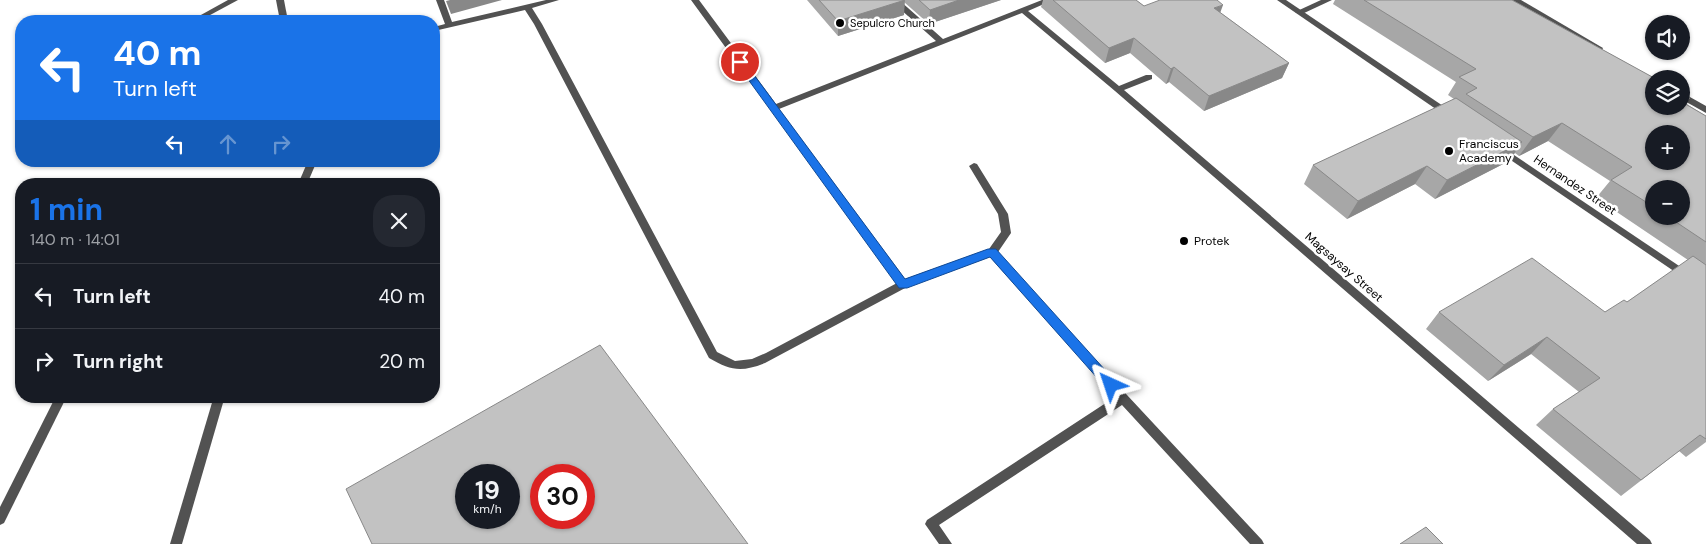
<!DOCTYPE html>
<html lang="en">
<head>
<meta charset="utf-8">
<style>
	body { margin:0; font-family:"DM Sans",sans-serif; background:#242831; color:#f1f3f6; height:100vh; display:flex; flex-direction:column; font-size:19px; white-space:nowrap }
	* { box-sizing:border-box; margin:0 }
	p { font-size:16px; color:#9ea1a6 }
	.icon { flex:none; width:28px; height:28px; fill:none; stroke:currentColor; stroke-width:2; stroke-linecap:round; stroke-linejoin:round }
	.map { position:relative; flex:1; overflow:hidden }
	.sheet { position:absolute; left:15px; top:178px; width:425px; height:225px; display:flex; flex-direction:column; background:#171b24; border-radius:20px; box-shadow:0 1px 4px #0004 }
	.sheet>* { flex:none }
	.hud { position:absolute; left:15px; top:15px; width:425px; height:152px; border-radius:20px; box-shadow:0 1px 4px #0004; background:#1a73e8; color:#fff; overflow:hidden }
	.controls { position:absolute; left:1645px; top:15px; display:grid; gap:10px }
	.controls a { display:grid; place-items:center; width:45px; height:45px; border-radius:50%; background:#171b24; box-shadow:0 1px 4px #0004; font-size:25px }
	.speed { position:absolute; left:455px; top:464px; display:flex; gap:10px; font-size:25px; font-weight:700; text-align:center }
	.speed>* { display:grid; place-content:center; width:65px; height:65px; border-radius:50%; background:#171b24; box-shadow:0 1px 4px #0004; line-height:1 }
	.speed small { font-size:12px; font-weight:400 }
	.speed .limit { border:8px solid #d22; background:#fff; color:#111 }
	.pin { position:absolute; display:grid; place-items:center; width:42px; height:42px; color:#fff; margin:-21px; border:2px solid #fff; border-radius:50%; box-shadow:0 1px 5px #0007 }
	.me { position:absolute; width:55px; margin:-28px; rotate:318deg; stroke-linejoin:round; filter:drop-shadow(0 0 4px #0008) }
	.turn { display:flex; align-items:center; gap:18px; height:105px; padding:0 15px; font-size:22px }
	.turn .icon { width:65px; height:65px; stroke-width:2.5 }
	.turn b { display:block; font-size:35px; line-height:42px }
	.lanes { display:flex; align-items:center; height:48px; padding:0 15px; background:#0003; justify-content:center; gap:25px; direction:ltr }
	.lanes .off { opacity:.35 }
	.round { display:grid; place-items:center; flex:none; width:52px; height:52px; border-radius:20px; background:#242831 }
	.headline { display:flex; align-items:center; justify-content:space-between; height:85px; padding:0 15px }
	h1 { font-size:30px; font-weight:700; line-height:38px; color:#1a73e8 }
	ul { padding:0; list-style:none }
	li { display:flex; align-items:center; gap:15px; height:65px; padding:0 15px; border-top:1px solid #363941 }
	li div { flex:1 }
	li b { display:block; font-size:19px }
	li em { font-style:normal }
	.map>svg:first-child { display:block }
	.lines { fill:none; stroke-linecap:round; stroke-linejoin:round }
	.minor { fill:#525252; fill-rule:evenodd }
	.tertiary { fill:#525252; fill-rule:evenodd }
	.wall { fill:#a7a7a7; fill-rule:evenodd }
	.shaded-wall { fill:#888 }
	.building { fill:#c2c2c2; stroke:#888; fill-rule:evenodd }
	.route { fill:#1a73e8; stroke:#114b97 }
	.poi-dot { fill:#000; stroke:#fff; stroke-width:2 }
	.labels { text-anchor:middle; stroke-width:5; stroke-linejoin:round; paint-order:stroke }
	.far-poi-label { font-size:11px; fill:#000; stroke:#fff; text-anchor:start }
	.poi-label { font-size:12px; fill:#000; stroke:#fff; text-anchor:start }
	.street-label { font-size:12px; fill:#000; stroke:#fff }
</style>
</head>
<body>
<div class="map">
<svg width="1706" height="544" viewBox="0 0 1706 544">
	<rect width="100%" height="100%" fill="#fff"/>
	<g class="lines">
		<g class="minor">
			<polygon points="228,0 238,0 199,21 190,21"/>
			<polygon points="276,0 284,0 288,21 280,21"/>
			<path d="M436 0H444L452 22 546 0H559L532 8 542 24 717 352 735 361 752 359 766 353 897 283 691 0H699L776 104 936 41 890 0H899L943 39 1042 0H1053L1028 11 1119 86 1146 75H1152V79L1124 90 1650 540 1652 544H1637L1115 91 1022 13 779 109 905 279 989 249 1001 232 998 214 969 166 974 163 977 164 1008 214 1011 233 998 252 1127 395 1262 540 1264 544H1250L1122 405 939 525 952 544H939L925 524 927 520 1115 397 990 257 907 287 765 363C742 372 731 371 709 358L534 24 525 10 434 31V27L445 24Z"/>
			<polygon points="1321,0 1332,0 1302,14 1299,14 1295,12"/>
			<polygon points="1511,0 1521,0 1603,48 1602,50 1596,50"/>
			<polygon points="1681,92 1706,106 1706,113 1681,99"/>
			<polygon points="308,161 317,161 307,184 298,184"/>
			<polygon points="56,396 67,396 4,523 0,525 0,507"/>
			<polygon points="214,396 225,396 182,544 170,544"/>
		</g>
		<g class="tertiary">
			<polygon points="1277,0 1286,0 1452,112 1453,114 1452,116 1446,116"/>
			<polygon points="1502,147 1706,284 1706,293 1499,152 1498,150"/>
		</g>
	</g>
	<g class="wall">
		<polygon points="807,0 1001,0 929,24 904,2 904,15 838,36"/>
		<polygon points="1043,0 1136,0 1144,6 1221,13 1289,63 1282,78 1204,111 1169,82 1166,84 1130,53 1105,63 1041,7"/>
		<path d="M1335 0H1512L1690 98 1685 103 1706 116V442L1686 457 1679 451 1621 496 1536 425 1553 409 1579 392 1531 354 1488 381 1426 329 1439 312H1605L1627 302 1688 260 1596 198 1610 181 1548 141 1519 156 1515 153 1509 161 1435 199 1415 184 1347 219 1304 184 1313 165 1454 99 1448 95 1456 82 1333 4ZM1654 189 1681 216H1654Z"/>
	</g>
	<g class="shaded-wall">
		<polygon points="450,0 502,0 451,14 446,1"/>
		<polygon points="905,0 904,15 838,36 838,21"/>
		<polygon points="959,0 1001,0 929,24 930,10"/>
		<polygon points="1223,5 1218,19 1214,8"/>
		<polygon points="1134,38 1130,53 1105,63 1109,48"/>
		<polygon points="1289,63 1282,78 1204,111 1209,96"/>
		<polygon points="1174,67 1169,82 1166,84 1171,69"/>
		<polygon points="1690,98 1674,116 1681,103"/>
		<polygon points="1562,123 1548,141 1519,156 1533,137"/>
		<polygon points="1522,142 1509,161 1435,199 1447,180"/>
		<polygon points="1427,166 1415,184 1347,219 1358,201"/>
		<polygon points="1547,337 1531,354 1488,381 1504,365"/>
	</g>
	<g class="building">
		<polygon points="819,0 905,0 838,21"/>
		<polygon points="919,0 959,0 930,10"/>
		<polygon points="1053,0 1136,0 1144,6 1160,0 1217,0 1223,5 1214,8 1289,63 1209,96 1174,67 1171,69 1134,38 1109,48"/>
		<path d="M1364 0H1512L1656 79H1654V106H1681V93L1690 98 1682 102 1706 116V242L1667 216H1681V189H1654V207L1611 180 1632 167 1562 123 1533 137 1466 94 1477 88 1459 77 1476 69ZM1654 134H1681V161H1654Z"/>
		<polygon points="1456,98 1522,142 1447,180 1427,166 1358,201 1313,165"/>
		<polygon points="1693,256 1706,265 1706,439 1700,435 1641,480 1553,409 1600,378 1547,337 1504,365 1439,312 1532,258 1605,312 1624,300 1627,302"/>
		<path d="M600 345 748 544H372L346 489ZM466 475H509V518H466ZM541 475H584V518H541Z"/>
		<polygon points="1426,527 1443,544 1400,544"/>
	</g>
	<polygon class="route" points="740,59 743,60 905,279 988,249 996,249 1115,381 1117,385 1115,389 1111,390 1107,389 990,257 907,288 899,288 737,64 735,62"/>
	<g class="poi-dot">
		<circle cx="840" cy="23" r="5"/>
		<circle cx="1449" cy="151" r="5"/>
		<circle cx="1184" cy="241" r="5"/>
	</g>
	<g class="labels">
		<g class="far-poi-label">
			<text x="850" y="27">Sepulcro Church</text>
		</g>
		<g class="poi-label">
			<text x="1459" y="148">Franciscus<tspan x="1459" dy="14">Academy</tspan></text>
			<text x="1194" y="245">Protek</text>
		</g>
		<g class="street-label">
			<text transform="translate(1575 185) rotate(34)" y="4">Hernandez Street</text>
			<text transform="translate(1344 267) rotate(41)" y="4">Magsaysay Street</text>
		</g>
	</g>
</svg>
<div class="controls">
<a><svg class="icon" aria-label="sound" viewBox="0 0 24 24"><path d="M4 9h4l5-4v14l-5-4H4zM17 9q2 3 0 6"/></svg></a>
<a><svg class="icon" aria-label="layers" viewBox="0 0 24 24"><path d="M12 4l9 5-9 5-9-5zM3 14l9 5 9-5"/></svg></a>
<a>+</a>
<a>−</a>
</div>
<div class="speed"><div>19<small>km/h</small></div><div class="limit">30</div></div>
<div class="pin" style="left:740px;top:62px;background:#d93025"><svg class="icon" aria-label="arrive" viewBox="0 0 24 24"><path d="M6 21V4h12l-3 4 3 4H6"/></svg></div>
<svg class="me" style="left:1111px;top:385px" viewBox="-20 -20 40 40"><path d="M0-17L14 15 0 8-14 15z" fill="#1a73e8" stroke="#fff" stroke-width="4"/></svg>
<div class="hud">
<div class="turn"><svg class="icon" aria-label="left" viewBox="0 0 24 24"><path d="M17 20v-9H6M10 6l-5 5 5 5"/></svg><div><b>40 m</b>Turn left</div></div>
<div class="lanes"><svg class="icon" aria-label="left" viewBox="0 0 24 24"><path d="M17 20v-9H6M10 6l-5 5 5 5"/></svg><svg class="icon off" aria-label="ahead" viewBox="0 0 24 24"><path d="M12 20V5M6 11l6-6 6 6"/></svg><svg class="icon off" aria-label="right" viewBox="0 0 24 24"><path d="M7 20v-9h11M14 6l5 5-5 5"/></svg></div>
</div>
<section class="sheet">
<div class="headline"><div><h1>1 min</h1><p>140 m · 14:01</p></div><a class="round"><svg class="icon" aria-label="close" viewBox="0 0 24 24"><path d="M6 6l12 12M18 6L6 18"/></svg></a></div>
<ul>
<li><svg class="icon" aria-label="left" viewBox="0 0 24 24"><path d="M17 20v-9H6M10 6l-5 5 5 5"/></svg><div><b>Turn left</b></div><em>40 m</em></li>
<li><svg class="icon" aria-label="right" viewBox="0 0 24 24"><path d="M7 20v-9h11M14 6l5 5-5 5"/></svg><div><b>Turn right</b></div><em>20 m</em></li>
</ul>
</section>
</div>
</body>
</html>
